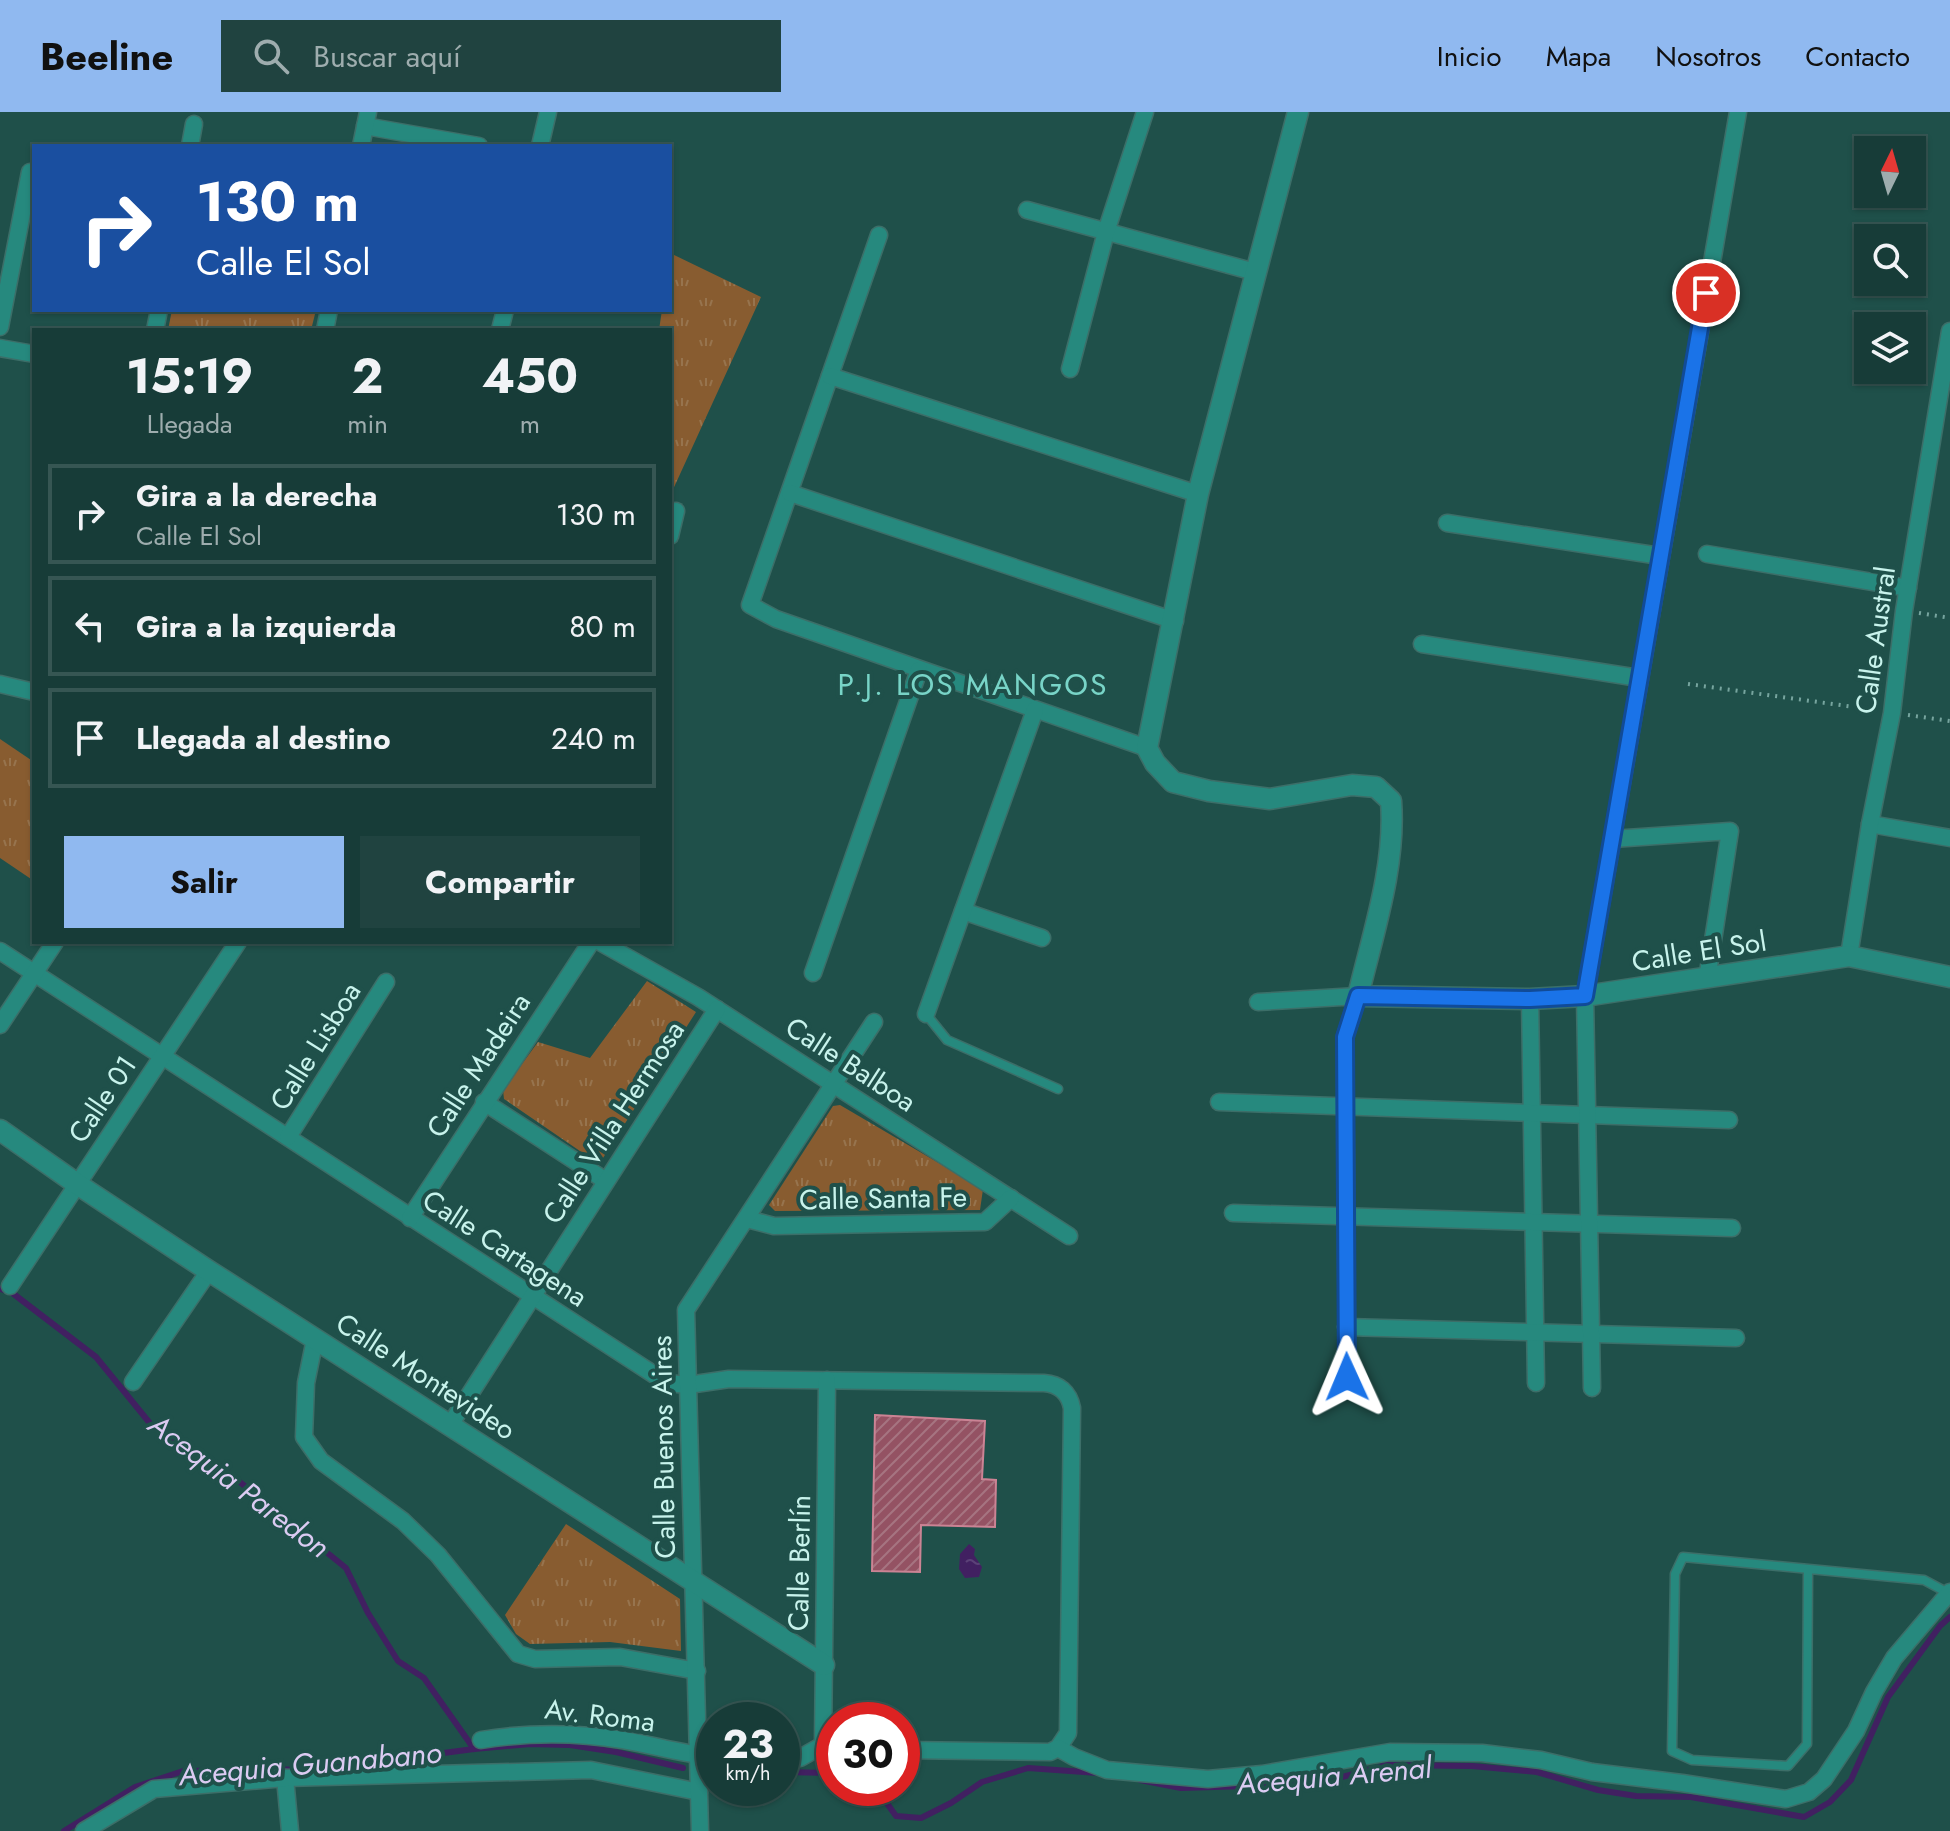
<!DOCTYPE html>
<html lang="es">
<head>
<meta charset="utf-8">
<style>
	body { margin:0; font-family:Jost,sans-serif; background:#204340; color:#f1f3f6; height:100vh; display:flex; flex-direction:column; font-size:30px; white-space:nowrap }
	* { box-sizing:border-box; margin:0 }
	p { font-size:26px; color:#9eadae }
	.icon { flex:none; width:44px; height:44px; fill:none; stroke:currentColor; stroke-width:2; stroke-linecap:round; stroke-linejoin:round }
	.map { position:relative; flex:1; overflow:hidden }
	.details { position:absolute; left:32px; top:216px; width:640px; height:616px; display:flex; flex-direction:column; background:#173c38; border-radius:0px; box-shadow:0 2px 6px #0004,0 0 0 2px #365653 }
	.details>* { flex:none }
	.hud { position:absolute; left:32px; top:32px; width:640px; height:168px; border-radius:0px; box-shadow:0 2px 6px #0004,0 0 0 2px #365653; background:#1a4fa0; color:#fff; overflow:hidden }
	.needle { width:52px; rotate:5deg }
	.buttons { position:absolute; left:1854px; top:24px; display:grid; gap:16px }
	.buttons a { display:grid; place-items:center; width:72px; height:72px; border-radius:0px; background:#173c38; box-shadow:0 2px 6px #0004,0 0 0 2px #365653; font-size:40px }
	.speed { position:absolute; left:696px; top:1590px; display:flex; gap:16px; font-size:40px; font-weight:700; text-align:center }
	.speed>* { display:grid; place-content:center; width:104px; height:104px; border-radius:50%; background:#173c38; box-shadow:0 2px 6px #0004,0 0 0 2px #365653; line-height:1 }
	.speed small { font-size:20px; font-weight:400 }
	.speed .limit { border:12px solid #d22; background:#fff; color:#111 }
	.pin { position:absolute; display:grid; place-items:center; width:68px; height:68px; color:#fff; margin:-34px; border:4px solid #fff; border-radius:50%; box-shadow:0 2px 8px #0007 }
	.me { position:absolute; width:88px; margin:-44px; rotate:359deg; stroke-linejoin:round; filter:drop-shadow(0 0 6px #0008) }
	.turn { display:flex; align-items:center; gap:28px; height:168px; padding:0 32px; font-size:36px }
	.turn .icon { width:104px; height:104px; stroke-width:2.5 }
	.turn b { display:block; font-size:56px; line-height:68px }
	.eta { display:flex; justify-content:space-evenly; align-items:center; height:136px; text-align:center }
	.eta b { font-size:48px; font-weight:700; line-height:56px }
	.action { display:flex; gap:16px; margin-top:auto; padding:16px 32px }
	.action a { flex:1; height:92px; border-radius:0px; background:#90b9f0; color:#111; font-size:32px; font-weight:700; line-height:92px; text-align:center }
	.action a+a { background:#204340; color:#f1f3f6 }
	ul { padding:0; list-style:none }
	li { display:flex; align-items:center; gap:24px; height:100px; margin:0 16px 12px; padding:0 16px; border:4px solid #365653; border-radius:0px }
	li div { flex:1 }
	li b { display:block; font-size:30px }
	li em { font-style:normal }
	header { display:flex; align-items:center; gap:48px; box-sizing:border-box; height:112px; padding:0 40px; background:#90b9f0; color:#111 }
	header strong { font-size:38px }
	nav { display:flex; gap:44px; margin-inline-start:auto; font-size:28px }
	.search { width:560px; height:72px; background:#204340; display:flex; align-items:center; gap:20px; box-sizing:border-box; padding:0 28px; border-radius:0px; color:#9eadae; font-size:30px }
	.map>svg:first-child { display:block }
	.grass { fill:url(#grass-tufts) }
	.water { fill:url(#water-ripples) }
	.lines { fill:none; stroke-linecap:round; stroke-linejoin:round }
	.stream { stroke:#412061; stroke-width:6 }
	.building { fill:url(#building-hatch); stroke:#cb8394; stroke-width:2 }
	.service-casing { stroke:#3c6e68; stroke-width:11 }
	.minor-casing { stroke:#3c6e68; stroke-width:19 }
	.tertiary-casing { stroke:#3c6e68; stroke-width:23 }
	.path { stroke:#77a59f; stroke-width:4; stroke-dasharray:2 6; stroke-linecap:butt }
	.service { stroke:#26897e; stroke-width:8 }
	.minor { stroke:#26897e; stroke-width:16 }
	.tertiary { stroke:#26897e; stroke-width:20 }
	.route-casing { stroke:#114b97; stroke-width:20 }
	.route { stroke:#1a73e8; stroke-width:14 }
	.labels { text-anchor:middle; stroke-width:8; stroke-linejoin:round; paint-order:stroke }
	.street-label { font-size:28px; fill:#c8f3ec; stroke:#1f504a }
	.neighbourhood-label { font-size:30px; letter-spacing:2px; fill:#78d4c7; stroke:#1f504a }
	.water-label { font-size:30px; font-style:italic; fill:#dbcbf2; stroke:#1f504a }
</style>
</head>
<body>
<header>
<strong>Beeline</strong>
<div class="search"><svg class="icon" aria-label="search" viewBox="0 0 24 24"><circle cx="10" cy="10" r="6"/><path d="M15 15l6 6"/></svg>Buscar aquí</div>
<nav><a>Inicio</a><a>Mapa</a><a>Nosotros</a><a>Contacto</a></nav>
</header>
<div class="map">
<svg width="1950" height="1719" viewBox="0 0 1950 1719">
	<defs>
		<pattern id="grass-tufts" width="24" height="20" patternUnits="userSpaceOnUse" patternTransform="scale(2)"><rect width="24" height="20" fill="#885c30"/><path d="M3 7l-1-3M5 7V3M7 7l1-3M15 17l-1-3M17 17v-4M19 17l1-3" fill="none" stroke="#97744e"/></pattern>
		<pattern id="water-ripples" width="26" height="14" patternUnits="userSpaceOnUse" patternTransform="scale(2)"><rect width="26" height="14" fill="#412061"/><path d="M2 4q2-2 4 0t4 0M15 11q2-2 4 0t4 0" fill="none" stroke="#5b4178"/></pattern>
		<pattern id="building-hatch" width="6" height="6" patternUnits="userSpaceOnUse" patternTransform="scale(2)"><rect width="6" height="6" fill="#945263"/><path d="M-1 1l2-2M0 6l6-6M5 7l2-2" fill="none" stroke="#a67481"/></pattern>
	</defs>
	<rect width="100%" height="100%" fill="#1f504a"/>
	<g class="grass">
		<polygon points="672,142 761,185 670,384 670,218 659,218 662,198 670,198"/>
		<polygon points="172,198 316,198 311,218 168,218"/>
		<polygon points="0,627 34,650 34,769 0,746"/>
		<polygon points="647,869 696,900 603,1046 596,1050 504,987 503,978 538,930 590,946"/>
		<polygon points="840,993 983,1077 980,1098 775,1099 769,1093 833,994"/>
		<polygon points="566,1412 680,1487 681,1539 610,1530 530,1532 516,1522 505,1503"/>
	</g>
	<polygon class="water" points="969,1432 975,1437 974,1443 982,1455 979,1465 965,1466 959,1457 960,1442"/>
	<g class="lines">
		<g class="stream">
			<polyline points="0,1177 11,1180 96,1245 153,1315 220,1354 346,1456 368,1501 398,1549 424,1566 474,1637"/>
			<polyline points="711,1659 714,1659"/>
			<polyline points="782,1660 834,1661"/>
			<polyline points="1140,1668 1181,1676 1316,1672 1387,1653 1472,1654 1537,1660 1598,1678 1636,1684 1691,1685 1804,1705 1830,1690 1851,1668 1888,1585 1940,1514 1950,1505"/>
			<polyline points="876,1676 896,1704 921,1706 951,1691 982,1670 1028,1656 1098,1661"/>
			<polyline points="64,1719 135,1675 183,1659 321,1657 474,1637 530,1632 570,1633 616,1640 683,1656"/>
		</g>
	</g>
	<polygon class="building" points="875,1303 985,1309 982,1367 996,1368 995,1415 921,1413 920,1460 872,1459"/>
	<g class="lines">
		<defs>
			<g id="service">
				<polyline points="926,902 947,928 1058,977"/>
				<polyline points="1808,1457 1807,1632 1788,1654 1692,1648 1672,1639 1675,1462 1683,1445 1924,1468 1948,1481"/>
			</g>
			<g id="minor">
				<polyline points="365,14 479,34"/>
				<polyline points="190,34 194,12"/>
				<polyline points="361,34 368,0"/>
				<polyline points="540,34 548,0"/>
				<polyline points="1027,98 1255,160"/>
				<polyline points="879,123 750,493 776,507 1147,636"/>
				<polyline points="0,215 30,60"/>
				<polyline points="155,218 159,198"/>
				<polyline points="325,218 329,198"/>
				<polyline points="500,218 505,198"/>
				<polyline points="0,236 34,242"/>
				<polyline points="1070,257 1106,120 1145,0"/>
				<polyline points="830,264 1198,382"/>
				<polyline points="790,381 1175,509"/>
				<polyline points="1447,411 1660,444"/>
				<polyline points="670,424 676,399"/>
				<polyline points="1707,442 1908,476"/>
				<polyline points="1422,532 1639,566"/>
				<polyline points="0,572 34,580"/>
				<polyline points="1870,712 1950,726"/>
				<polyline points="1612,727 1730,719 1707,867"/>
				<polyline points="963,799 1042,826"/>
				<polyline points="600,830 698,885 1069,1124"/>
				<path d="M0 839 667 1271 688 1273 729 1267 1044 1271C1059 1272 1069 1280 1072 1296L1068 1621 1058 1636 1050 1640 902 1638"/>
				<polyline points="1849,844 1870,712 1892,601 1904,499 1950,219"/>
				<polyline points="813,861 919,558"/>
				<polyline points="1530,887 1536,1271"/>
				<polyline points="1258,890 1358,884 1345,925 1347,1265"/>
				<polyline points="926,902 1035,598"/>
				<polyline points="0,913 55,830"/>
				<polyline points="484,990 606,1069"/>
				<polyline points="1219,990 1729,1008"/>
				<polyline points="288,1025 386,870"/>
				<polyline points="1233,1101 1732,1116"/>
				<polyline points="410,1106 591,830"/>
				<polyline points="747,1107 774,1114 985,1110 1011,1086"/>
				<polyline points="10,1174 238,830"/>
				<polyline points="1346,1215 1736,1226"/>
				<polyline points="315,1227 306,1271 304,1325 321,1349 403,1409 438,1443 518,1542 535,1547 620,1545 697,1559"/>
				<polyline points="133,1270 209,1159"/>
				<polyline points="1592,1276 1585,884 1738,0"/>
				<polyline points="450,1313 717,897"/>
				<path d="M481 1628C529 1620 574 1620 623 1628 653 1633 683 1642 714 1645"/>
				<polyline points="823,1633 827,1268"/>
				<polyline points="1058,1636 1074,1645 1107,1658 1208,1667 1262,1662 1390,1640 1482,1641 1541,1648 1592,1660 1682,1671 1786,1687 1809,1680 1824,1667 1856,1619 1874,1580 1894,1546 1950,1480"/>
				<polyline points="782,1647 800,1646 823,1633 833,1634"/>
				<polyline points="285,1666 290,1719"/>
				<polyline points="84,1719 154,1677 285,1666 591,1658 699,1680"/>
				<polyline points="700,1719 686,1198 874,910"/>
			</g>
			<g id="tertiary">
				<path d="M1298 0 1198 382 1147 636 1155 651 1173 670 1209 679 1270 687 1352 673 1376 675 1391 689C1396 754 1373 821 1358 884L1530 887 1585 884 1849 844 1950 865"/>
				<polyline points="0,1018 77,1072 209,1159 824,1553"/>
			</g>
		</defs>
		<use href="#service" class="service-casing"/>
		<use href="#minor" class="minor-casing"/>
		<use href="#tertiary" class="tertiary-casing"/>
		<g class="path">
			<polyline points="1919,501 1950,506"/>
			<polyline points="1688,572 1876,598"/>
			<polyline points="1908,603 1950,609"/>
		</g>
		<use href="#service" class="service"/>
		<use href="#minor" class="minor"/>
		<use href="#tertiary" class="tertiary"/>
	</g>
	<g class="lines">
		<defs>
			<polyline id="route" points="1347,1265 1345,925 1358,884 1530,887 1585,884 1706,181"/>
		</defs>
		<use href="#route" class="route-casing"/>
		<use href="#route" class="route"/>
	</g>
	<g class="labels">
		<g class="street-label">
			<text transform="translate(1875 528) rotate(-82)" y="10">Calle Austral</text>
			<text transform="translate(1699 839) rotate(-9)" y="10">Calle El Sol</text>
			<text transform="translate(315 934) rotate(-58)" y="10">Calle Lisboa</text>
			<text transform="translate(851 952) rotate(33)" y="10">Calle Balboa</text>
			<text transform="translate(478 953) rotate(-57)" y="10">Calle Madeira</text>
			<text transform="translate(102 987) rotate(-56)" y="10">Calle 01</text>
			<text transform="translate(613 1010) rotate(-57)" y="10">Calle Villa Hermosa</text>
			<text transform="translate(883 1086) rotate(-1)" y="10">Calle Santa Fe</text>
			<text transform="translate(505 1136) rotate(33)" y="10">Calle Cartagena</text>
			<text transform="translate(426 1264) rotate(33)" y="10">Calle Montevideo</text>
			<text transform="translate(663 1335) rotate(-91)" y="10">Calle Buenos Aires</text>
			<text transform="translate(799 1451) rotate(-89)" y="10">Calle Berlín</text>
			<text transform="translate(600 1603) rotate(7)" y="10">Av. Roma</text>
		</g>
		<g class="neighbourhood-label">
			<text x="973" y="583">P.J. LOS MANGOS</text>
		</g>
		<g class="water-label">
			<text transform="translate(239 1374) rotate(37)" y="10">Acequia Paredon</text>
			<text transform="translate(310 1652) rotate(-5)" y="10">Acequia Guanabano</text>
			<text transform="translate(1334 1664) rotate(-5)" y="10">Acequia Arenal</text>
		</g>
	</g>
</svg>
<div class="buttons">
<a><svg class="needle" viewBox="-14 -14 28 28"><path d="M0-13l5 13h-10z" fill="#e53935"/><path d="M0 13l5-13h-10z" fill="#9eadae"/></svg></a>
<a><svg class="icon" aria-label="search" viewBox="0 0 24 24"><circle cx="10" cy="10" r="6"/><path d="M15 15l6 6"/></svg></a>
<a><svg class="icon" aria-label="layers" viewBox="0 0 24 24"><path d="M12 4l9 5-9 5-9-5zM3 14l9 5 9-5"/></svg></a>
</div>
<div class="speed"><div>23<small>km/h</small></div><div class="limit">30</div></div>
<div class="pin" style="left:1706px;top:181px;background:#d93025"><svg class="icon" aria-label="arrive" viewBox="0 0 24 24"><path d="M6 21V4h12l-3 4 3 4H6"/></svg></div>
<svg class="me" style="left:1347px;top:1265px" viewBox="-20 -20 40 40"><path d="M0-17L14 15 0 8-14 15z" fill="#1a73e8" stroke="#fff" stroke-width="4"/></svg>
<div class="hud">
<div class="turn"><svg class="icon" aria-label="right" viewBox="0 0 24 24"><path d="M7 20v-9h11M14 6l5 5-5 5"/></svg><div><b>130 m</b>Calle El Sol</div></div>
</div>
<section class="details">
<div class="eta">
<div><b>15:19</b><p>Llegada</p></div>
<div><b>2</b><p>min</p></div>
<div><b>450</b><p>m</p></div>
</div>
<ul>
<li><svg class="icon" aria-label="right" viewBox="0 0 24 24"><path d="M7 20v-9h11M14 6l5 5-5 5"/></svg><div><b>Gira a la derecha</b><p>Calle El Sol</p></div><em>130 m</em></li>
<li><svg class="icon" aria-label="left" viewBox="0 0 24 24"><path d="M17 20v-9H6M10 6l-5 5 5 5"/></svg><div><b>Gira a la izquierda</b></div><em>80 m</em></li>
<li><svg class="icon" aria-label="arrive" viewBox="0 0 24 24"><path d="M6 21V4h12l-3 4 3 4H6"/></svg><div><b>Llegada al destino</b></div><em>240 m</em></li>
</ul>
<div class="action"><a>Salir</a><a>Compartir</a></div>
</section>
</div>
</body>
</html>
